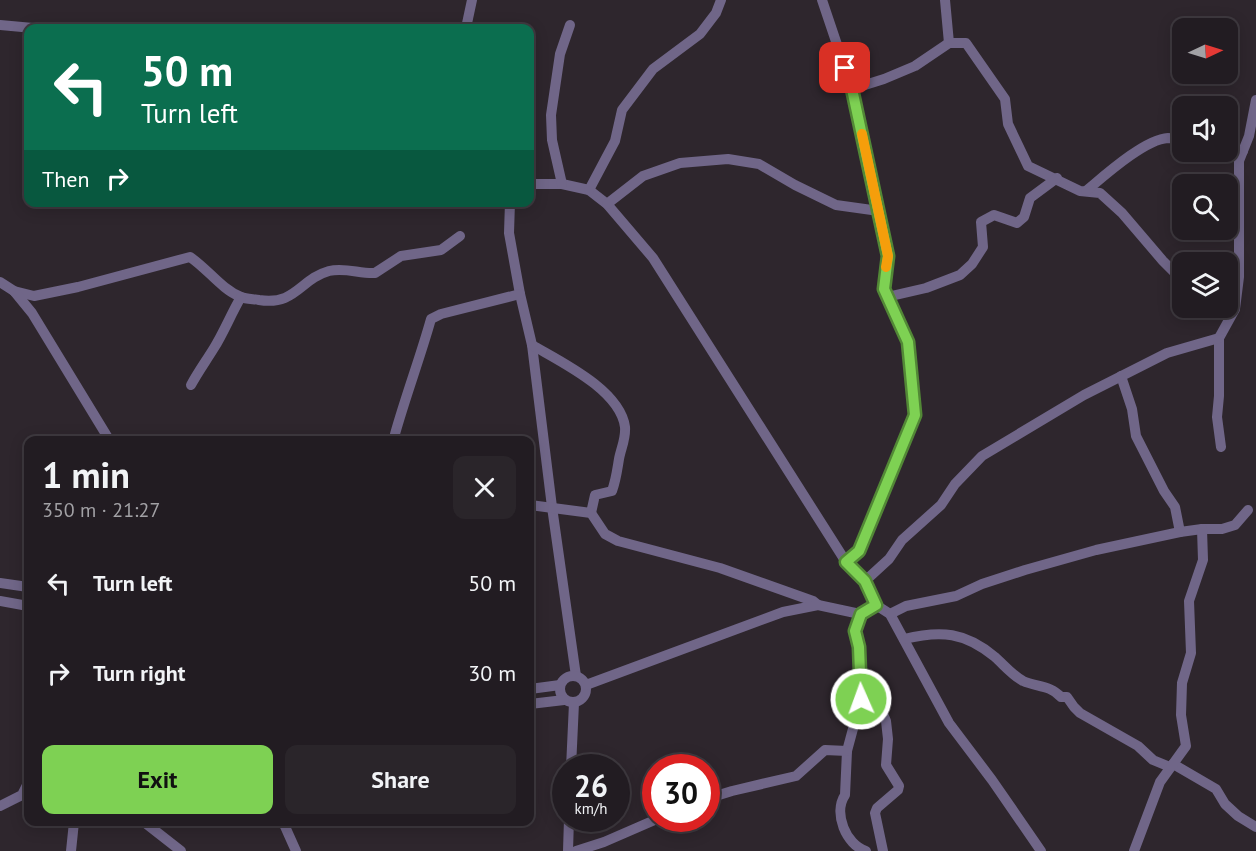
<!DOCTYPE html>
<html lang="en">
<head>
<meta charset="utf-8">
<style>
	body { margin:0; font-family:"PT Sans",sans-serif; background:#2a252a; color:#f1f3f6; height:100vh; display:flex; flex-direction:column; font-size:22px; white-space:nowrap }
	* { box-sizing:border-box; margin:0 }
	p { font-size:20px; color:#a2a1a5 }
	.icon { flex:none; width:33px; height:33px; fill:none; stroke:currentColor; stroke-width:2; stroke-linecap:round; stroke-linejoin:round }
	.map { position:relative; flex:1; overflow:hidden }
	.drawer { position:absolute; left:24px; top:436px; width:510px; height:390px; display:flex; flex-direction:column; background:#221c22; border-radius:12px; box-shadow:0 3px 15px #0003,0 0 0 2px #3f3a40 }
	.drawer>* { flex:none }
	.guide { position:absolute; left:24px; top:24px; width:510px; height:183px; border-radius:12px; box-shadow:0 3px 15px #0003,0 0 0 2px #3f3a40; background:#0b6e4f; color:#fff; overflow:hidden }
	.needle { width:39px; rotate:86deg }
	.fabs { position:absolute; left:1172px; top:18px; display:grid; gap:12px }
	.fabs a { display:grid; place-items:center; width:66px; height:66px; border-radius:12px; background:#221c22; box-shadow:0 3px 15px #0003,0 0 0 2px #3f3a40; font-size:30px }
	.speed { position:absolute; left:552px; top:754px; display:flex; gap:12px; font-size:30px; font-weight:700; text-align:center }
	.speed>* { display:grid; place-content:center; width:78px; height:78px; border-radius:50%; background:#221c22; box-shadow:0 3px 15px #0003,0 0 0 2px #3f3a40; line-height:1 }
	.speed small { font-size:15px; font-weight:400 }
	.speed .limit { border:9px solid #d22; background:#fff; color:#111 }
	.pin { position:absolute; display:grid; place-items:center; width:51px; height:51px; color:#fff; margin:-26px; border-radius:12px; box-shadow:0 3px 9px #0006 }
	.me { position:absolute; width:66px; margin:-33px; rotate:358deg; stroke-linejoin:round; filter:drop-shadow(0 0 4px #0008) }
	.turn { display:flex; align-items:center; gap:21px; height:126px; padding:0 18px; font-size:27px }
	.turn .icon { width:78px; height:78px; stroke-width:2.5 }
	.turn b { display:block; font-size:42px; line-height:51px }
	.then { display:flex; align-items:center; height:57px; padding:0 18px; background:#0003; gap:12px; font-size:22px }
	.round { display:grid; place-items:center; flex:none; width:63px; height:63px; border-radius:12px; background:#2a252a }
	.headline { display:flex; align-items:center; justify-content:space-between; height:102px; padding:0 18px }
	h1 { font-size:36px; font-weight:700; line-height:45px }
	.action { display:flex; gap:12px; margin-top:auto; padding:12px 18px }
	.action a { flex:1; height:69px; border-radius:12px; background:#7ed153; color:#111; font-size:24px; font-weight:700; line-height:69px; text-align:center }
	.action a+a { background:#2a252a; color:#f1f3f6 }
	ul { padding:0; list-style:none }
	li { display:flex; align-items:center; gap:18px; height:90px; padding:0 18px }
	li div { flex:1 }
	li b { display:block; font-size:22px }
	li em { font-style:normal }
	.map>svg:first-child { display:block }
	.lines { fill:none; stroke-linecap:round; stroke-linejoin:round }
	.minor { stroke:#706688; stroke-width:10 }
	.route-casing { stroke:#528836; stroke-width:15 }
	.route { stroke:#7ed153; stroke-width:10 }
	.slow { stroke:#f59e0b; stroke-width:10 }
</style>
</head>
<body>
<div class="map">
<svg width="1256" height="851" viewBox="0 0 1256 851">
	<rect width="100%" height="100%" fill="#2e262d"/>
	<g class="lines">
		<g class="minor">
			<polyline points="822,0 852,89 888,256 884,289 908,342 915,415 859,551 846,562"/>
			<polyline points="945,0 949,43"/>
			<polyline points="0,25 33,28"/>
			<polyline points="466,28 472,0"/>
			<polyline points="852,89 884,79 915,66 949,43 966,43 1005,99 1008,124 1028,166 1080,191 1100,193 1122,213 1163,261 1182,280"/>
			<polyline points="1227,148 1243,151"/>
			<polyline points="530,184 562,184 589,190 607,204 653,258 846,562 865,581 876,605 890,614 949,723 992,780 1041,851"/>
			<polyline points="562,184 552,140 551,115 560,54 570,25"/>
			<polyline points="589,190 615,141 622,110 653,69 700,34 716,13 721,0"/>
			<path d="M1086 191C1104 176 1145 139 1168 138 1172 138 1178 140 1182 140"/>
			<polyline points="510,202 509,233 520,294 532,345 552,507 576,676"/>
			<polyline points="352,203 353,202"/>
			<polyline points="607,204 643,176 680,163 728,159 759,164 795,185 836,205 879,211"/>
			<path d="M0 282 14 291 34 296 78 287 190 257C208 269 221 289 241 297 246 299 254 299 259 300 296 306 300 279 329 271 345 267 360 274 375 273L401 256 441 250 460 236"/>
			<polyline points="14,291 32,313 110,441"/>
			<polyline points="887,297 926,288 960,275 972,264 983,247 981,222 994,215 1017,223 1024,217 1030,198 1057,178"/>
			<path d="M532 345C561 362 620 390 625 427 626 439 621 448 619 459 617 471 616 480 612 491L595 495 591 513"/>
			<polyline points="1121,376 1132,409 1136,436 1164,491 1175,507 1180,532"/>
			<path d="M191 385C198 372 206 361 214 348 224 332 231 314 241 297"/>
			<path d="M395 434C406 395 420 358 431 319L441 314 520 294"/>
			<polyline points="1221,447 1217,417 1219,396 1219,338 1235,309 1239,277 1239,161 1249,136 1256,100"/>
			<polyline points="530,505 591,513 605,534 618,541 720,568 813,601 818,605"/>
			<polyline points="865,581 889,559 902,540 941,505 955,484 982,456 1084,395 1167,353 1219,338"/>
			<polyline points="0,583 28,587"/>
			<polyline points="0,601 28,606"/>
			<path d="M860 614 855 631 859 647 861 699 847 751 845 795C833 813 846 845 866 851"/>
			<polyline points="890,614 906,606 956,596 982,584 1025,570 1096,550 1180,532 1202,529 1222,529 1235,525 1248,510"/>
			<path d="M904 639C941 630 965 632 995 657 1004 665 1012 675 1023 681 1037 687 1050 685 1061 697H1067L1074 707 1080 713 1138 746 1153 760 1170 767"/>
			<circle cx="573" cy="689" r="13"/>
			<polyline points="586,685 783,612 818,605 860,614 876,605"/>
			<polyline points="530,689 560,685"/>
			<polyline points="861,699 883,714 886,721 888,739 886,765 899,786 898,790 877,808 875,813 883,851"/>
			<polyline points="530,704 564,700"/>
			<polyline points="1173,764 1216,789 1225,804 1238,816 1256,827"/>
			<polyline points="571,768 574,703"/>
			<polyline points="706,799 732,791 796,776 825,750 847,751"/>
			<polyline points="0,806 22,795 28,783"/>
			<polyline points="144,822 181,851"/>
			<polyline points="283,822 296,851"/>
			<polyline points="71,851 74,822"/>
			<polyline points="568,851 569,819"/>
			<polyline points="576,851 604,842 657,819"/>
			<polyline points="1134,851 1160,782 1186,746 1181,715 1182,683 1191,653 1189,601 1203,560 1202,529"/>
		</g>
	</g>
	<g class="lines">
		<defs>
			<polyline id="route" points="845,68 852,89 888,256 884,289 908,342 915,415 859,551 846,562 865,581 876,605 861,614 855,631 859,647 861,699"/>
		</defs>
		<use href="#route" class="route-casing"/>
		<use href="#route" class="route"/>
		<polyline class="slow" points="862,134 888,256 886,267"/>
	</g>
</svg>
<div class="fabs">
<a><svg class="needle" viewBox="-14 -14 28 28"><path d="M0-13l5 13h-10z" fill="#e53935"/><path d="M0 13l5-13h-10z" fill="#a2a1a5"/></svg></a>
<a><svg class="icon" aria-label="sound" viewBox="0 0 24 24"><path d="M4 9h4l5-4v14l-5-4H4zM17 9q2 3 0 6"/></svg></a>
<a><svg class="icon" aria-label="search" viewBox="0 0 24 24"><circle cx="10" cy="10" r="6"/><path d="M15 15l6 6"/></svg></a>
<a><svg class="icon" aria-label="layers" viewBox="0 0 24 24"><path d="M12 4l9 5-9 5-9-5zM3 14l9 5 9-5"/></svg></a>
</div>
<div class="speed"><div>26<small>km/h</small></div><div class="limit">30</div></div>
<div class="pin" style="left:845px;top:68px;background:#d93025"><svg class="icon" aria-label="arrive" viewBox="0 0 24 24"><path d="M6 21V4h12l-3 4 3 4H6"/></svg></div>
<svg class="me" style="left:861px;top:699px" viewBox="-20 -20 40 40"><circle r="17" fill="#7ed153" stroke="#fff" stroke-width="3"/><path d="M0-11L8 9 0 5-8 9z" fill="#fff"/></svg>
<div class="guide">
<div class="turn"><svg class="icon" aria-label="left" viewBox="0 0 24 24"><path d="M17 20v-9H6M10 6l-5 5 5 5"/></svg><div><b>50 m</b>Turn left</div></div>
<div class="then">Then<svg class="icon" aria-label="right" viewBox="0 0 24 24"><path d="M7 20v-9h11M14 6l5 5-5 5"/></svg></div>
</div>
<section class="drawer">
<div class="headline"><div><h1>1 min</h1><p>350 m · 21:27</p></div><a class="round"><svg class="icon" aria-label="close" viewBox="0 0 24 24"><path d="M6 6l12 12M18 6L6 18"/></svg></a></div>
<ul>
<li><svg class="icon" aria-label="left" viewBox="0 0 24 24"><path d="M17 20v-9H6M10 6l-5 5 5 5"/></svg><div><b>Turn left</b></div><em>50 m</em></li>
<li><svg class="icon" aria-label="right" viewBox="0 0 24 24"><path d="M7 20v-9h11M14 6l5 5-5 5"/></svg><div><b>Turn right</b></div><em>30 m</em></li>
</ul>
<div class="action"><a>Exit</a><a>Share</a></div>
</section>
</div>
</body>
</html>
